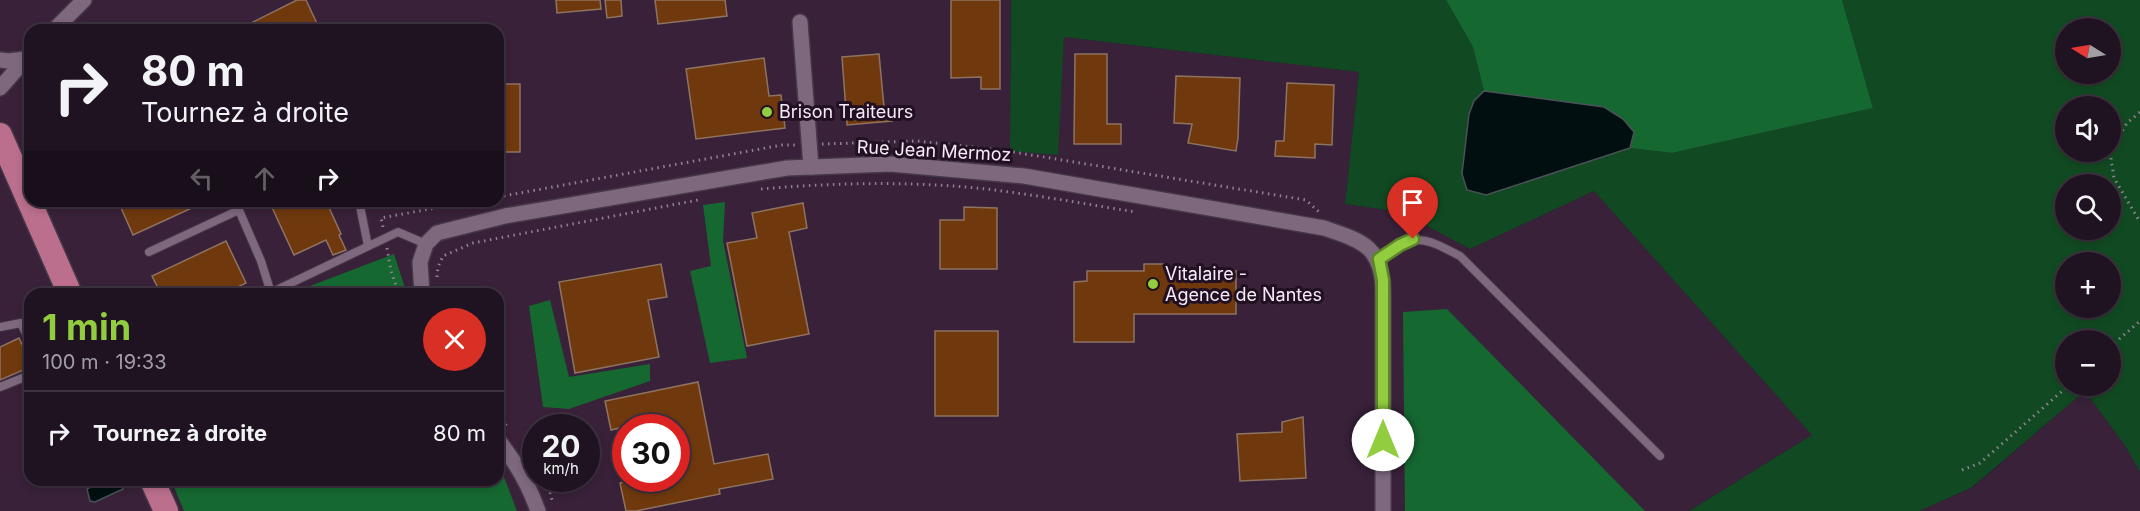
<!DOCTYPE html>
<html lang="fr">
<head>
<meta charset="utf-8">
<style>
	body { margin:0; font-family:Inter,sans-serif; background:#281c2a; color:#f1f3f6; height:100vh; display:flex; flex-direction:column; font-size:22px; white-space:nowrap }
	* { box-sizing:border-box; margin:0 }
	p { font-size:20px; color:#a29ea5 }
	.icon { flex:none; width:33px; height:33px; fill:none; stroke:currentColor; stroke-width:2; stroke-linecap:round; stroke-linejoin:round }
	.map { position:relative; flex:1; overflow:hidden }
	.details { position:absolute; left:24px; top:288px; width:480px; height:198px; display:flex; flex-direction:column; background:#201321; border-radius:18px; box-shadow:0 3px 9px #0003,0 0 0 2px #3d323f }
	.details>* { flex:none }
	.hud { position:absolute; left:24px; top:24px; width:480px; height:183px; border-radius:18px; box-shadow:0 3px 9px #0003,0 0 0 2px #3d323f; background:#201321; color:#f1f3f6; overflow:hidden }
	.needle { width:39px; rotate:281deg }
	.controls { position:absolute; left:2055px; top:18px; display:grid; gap:12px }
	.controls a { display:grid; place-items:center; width:66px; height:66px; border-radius:50%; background:#201321; box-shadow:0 3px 9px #0003,0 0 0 2px #3d323f; font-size:30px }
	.speed { position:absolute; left:522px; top:414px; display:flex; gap:12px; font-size:30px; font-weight:700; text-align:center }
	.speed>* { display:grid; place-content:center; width:78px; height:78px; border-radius:50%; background:#201321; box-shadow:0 3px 9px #0003,0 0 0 2px #3d323f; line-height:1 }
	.speed small { font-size:15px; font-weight:400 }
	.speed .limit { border:9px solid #d22; background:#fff; color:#111 }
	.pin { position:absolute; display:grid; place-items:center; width:51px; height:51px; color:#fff; margin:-62px -26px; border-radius:50% 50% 50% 0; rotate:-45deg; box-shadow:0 0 6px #0007 }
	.pin .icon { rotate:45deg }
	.me { position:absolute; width:66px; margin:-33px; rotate:0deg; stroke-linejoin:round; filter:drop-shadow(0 0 4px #0008) }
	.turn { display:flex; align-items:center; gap:21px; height:126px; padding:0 18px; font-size:27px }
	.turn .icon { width:78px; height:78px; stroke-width:2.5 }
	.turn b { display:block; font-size:42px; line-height:51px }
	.lanes { display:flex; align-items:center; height:57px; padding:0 18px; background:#0003; justify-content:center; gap:30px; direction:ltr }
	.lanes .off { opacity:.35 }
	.round { display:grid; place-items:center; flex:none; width:63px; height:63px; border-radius:32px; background:#281c2a }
	.head { display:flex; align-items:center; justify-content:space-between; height:102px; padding:0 18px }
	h1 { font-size:36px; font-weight:700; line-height:45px; color:#91cd3f }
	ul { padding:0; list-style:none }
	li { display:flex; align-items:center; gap:18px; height:84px; padding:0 18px; border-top:2px solid #3d323f }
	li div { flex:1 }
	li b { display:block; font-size:22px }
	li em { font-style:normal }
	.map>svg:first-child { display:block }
	.built { fill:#382139; fill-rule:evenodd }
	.green { fill:#114a22; fill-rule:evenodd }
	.forest { fill:#166831 }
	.water { fill:#010f10; stroke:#4b5156; stroke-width:1.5 }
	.building { fill:#6f390d; stroke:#8f7361; stroke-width:1.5 }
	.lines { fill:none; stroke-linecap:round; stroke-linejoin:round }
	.service-casing { stroke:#453746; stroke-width:10 }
	.minor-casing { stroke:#453746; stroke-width:18 }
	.primary-casing { stroke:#453746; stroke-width:27 }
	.path { stroke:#918292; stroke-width:3; stroke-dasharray:1.5 4.5; stroke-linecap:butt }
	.service { stroke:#7e687e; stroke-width:8 }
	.minor { stroke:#7e687e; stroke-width:15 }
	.primary { stroke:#bb6f8c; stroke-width:24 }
	.route-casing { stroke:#5e8529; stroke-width:15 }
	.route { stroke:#91cd3f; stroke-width:10 }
	.poi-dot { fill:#91cd3f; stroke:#211022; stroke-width:2 }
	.labels { text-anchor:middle; stroke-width:6; stroke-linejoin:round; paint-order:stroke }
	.poi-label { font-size:18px; fill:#f7ebf8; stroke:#211022; text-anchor:start }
	.street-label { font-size:18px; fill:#f7ebf8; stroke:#211022 }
</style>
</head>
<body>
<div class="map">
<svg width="2140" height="511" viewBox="0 0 2140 511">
	<rect width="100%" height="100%" fill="#2b192c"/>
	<g class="built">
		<path d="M0 0H1011L1010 151 1057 155 1064 37 1359 72 1345 204 1401 212 1470 249 1594 191 1812 435 1689 511H0ZM30 30H498V201H30ZM30 294H498V480H30ZM536 428H586V478H536ZM626 428H676V478H626Z"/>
		<polygon points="2085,391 2126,447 2140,472 2140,511 1919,511 1972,488"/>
	</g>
	<path class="green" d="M1011 0H1446L1473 47 1484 91 1474 101 1486 195 1630 148 1672 153 1873 108 1842 0H2140V472L2126 447 2085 391 1971 488 1919 511H1689L1812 435 1594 191 1470 249 1401 212 1345 204 1359 72 1064 37 1058 155 1010 151ZM2066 28H2110V74H2066ZM2066 106H2110V152H2066ZM2066 184H2110V230H2066ZM2066 262H2110V308H2066ZM2066 340H2110V386H2066Z"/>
	<g class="forest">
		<polygon points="1446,0 1842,0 1873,108 1672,153 1630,148 1634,132 1604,107 1484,91 1473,47"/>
		<polygon points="725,202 723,241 747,358 710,363 690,271 711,266 703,205"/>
		<polygon points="394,254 407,294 289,294"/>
		<polygon points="550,300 569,377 650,364 650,381 569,409 543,407 529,306"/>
		<polygon points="1447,309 1645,511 1405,511 1403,312"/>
		<polygon points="498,470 504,477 517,511 184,511 171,480 498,480"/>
	</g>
	<g class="water">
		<polygon points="1484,91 1604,107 1623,119 1634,132 1630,148 1486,195 1467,190 1462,174 1469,114 1474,101"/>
		<polygon points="103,480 122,480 123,489 95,502 90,501 87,489"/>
	</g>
	<g class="building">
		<polygon points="297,0 306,0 320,30 237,30"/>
		<polygon points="556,0 600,0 601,9 557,13"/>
		<polygon points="605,0 621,0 622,16 607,18"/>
		<polygon points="655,0 725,0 727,16 658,24"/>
		<polygon points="951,0 1000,0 1000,89 981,89 981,77 951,78"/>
		<polygon points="879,54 884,107 891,106 892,121 847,125 842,57"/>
		<polygon points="1075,54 1107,54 1107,124 1121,124 1121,144 1074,144"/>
		<polygon points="764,58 769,96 781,95 785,128 696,139 686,69"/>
		<polygon points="1176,76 1240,78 1238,138 1236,151 1188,143 1192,124 1174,123"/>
		<polygon points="1287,83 1334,85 1332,145 1315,144 1315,158 1275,156 1276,141 1284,141"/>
		<rect x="498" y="84" width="22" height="68"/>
		<polygon points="118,201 207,201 133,235"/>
		<polygon points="269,201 326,201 341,234 339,235 346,250 333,255 326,240 294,255"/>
		<polygon points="803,203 807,228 789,232 809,334 747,346 727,243 757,238 752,213"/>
		<polygon points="964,207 997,208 997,269 940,269 940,220 964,220"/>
		<polygon points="226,241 246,283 223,294 161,294 152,276"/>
		<polygon points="661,264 667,297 648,300 659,357 575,373 559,282"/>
		<polygon points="1144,264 1166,264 1166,271 1236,271 1236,314 1134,314 1134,342 1074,342 1074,282 1087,281 1087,271 1144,271"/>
		<rect x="935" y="331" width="63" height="85"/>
		<polygon points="19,338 30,362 30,367 0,380 0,347"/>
		<polygon points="698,382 714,464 768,454 773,479 719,489 720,494 636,511 626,511 620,483 641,478 676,478 676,428 643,428 642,423 611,430 605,401"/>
		<polygon points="1303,417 1306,478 1240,481 1237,434 1282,432 1282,422"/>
	</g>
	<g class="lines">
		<defs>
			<g id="service">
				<polyline points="235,201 261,261 271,293"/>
				<polyline points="359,201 368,246"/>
				<polyline points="149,252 239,210"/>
				<path d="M1379 259C1416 234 1420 235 1460 256L1660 456"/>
				<polyline points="268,294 398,232 426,244"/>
				<polyline points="0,327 21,323 30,342"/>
				<polyline points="0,387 30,375"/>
			</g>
			<g id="minor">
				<polyline points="800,22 811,167"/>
				<polyline points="54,30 84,0"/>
				<polyline points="0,60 9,61 25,59"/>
				<polyline points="0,88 30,54"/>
				<path d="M422 294 420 262 426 244 437 233 505 216 787 168 890 164 1024 176 1324 228C1362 241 1382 246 1383 291V511"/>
				<path d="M498 440C515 461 529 485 538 511"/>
			</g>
			<g id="primary">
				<polyline points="0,135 70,294"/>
				<polyline points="152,480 166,511"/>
			</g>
		</defs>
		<use href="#service" class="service-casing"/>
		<use href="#minor" class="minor-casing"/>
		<use href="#primary" class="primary-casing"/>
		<g class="path">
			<polyline points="822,144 917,141 1001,150 1306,200 1319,212"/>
			<polyline points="2110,151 2127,123 2140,112"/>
			<polyline points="2110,152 2114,178 2140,222"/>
			<path d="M761 189C819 184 878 182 936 185 1003 188 1070 202 1136 212"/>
			<polyline points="498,197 782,145 795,145"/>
			<polyline points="383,227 381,218 473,201"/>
			<polyline points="387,248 391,271 399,294"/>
			<polyline points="437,277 438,267 443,256 473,243 698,200"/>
			<polyline points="2110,347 2140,321"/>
			<polyline points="498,415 509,429"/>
			<polyline points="1962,470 1980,463 2068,386"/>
			<polyline points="544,482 550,492 552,500"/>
		</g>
		<use href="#service" class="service"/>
		<use href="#minor" class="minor"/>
		<use href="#primary" class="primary"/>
	</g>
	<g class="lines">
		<defs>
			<polyline id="route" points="1383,440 1383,280 1379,259 1400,245 1413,239"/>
		</defs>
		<use href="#route" class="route-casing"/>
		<use href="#route" class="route"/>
	</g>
	<g class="poi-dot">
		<circle cx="767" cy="112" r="6"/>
		<circle cx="1153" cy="284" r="6"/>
	</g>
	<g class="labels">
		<g class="poi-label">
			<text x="779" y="118">Brison Traiteurs</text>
			<text x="1165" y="280">Vitalaire -<tspan x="1165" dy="21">Agence de Nantes</tspan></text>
		</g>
		<g class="street-label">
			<text transform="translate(934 151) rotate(3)" y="6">Rue Jean Mermoz</text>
		</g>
	</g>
</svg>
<div class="controls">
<a><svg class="needle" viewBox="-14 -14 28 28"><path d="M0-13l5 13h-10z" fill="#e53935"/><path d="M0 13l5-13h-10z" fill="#a29ea5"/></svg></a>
<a><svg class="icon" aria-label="sound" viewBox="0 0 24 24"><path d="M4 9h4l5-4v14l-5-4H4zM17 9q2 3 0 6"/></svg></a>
<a><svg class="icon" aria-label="search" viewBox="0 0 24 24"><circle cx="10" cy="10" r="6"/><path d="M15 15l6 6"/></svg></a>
<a>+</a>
<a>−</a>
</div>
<div class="speed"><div>20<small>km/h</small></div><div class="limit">30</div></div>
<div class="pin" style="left:1413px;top:239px;background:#d93025"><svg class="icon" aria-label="arrive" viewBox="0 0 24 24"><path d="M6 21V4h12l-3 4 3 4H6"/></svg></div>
<svg class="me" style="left:1383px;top:440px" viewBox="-20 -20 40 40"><circle r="19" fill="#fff"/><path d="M0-13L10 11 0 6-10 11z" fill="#91cd3f"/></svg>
<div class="hud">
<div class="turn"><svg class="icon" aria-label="right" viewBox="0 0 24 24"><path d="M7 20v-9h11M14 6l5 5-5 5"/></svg><div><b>80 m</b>Tournez à droite</div></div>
<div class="lanes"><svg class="icon off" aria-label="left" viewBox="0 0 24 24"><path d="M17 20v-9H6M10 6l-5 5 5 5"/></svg><svg class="icon off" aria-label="ahead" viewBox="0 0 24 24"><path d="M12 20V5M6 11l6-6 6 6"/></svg><svg class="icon" aria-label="right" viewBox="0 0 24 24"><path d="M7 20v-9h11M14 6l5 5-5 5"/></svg></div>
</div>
<section class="details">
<div class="head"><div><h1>1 min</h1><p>100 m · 19:33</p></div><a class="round" style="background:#d93025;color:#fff"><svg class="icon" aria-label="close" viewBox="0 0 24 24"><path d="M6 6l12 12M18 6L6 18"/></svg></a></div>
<ul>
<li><svg class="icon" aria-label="right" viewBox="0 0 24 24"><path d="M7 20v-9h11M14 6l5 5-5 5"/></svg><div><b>Tournez à droite</b></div><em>80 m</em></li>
</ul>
</section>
</div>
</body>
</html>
